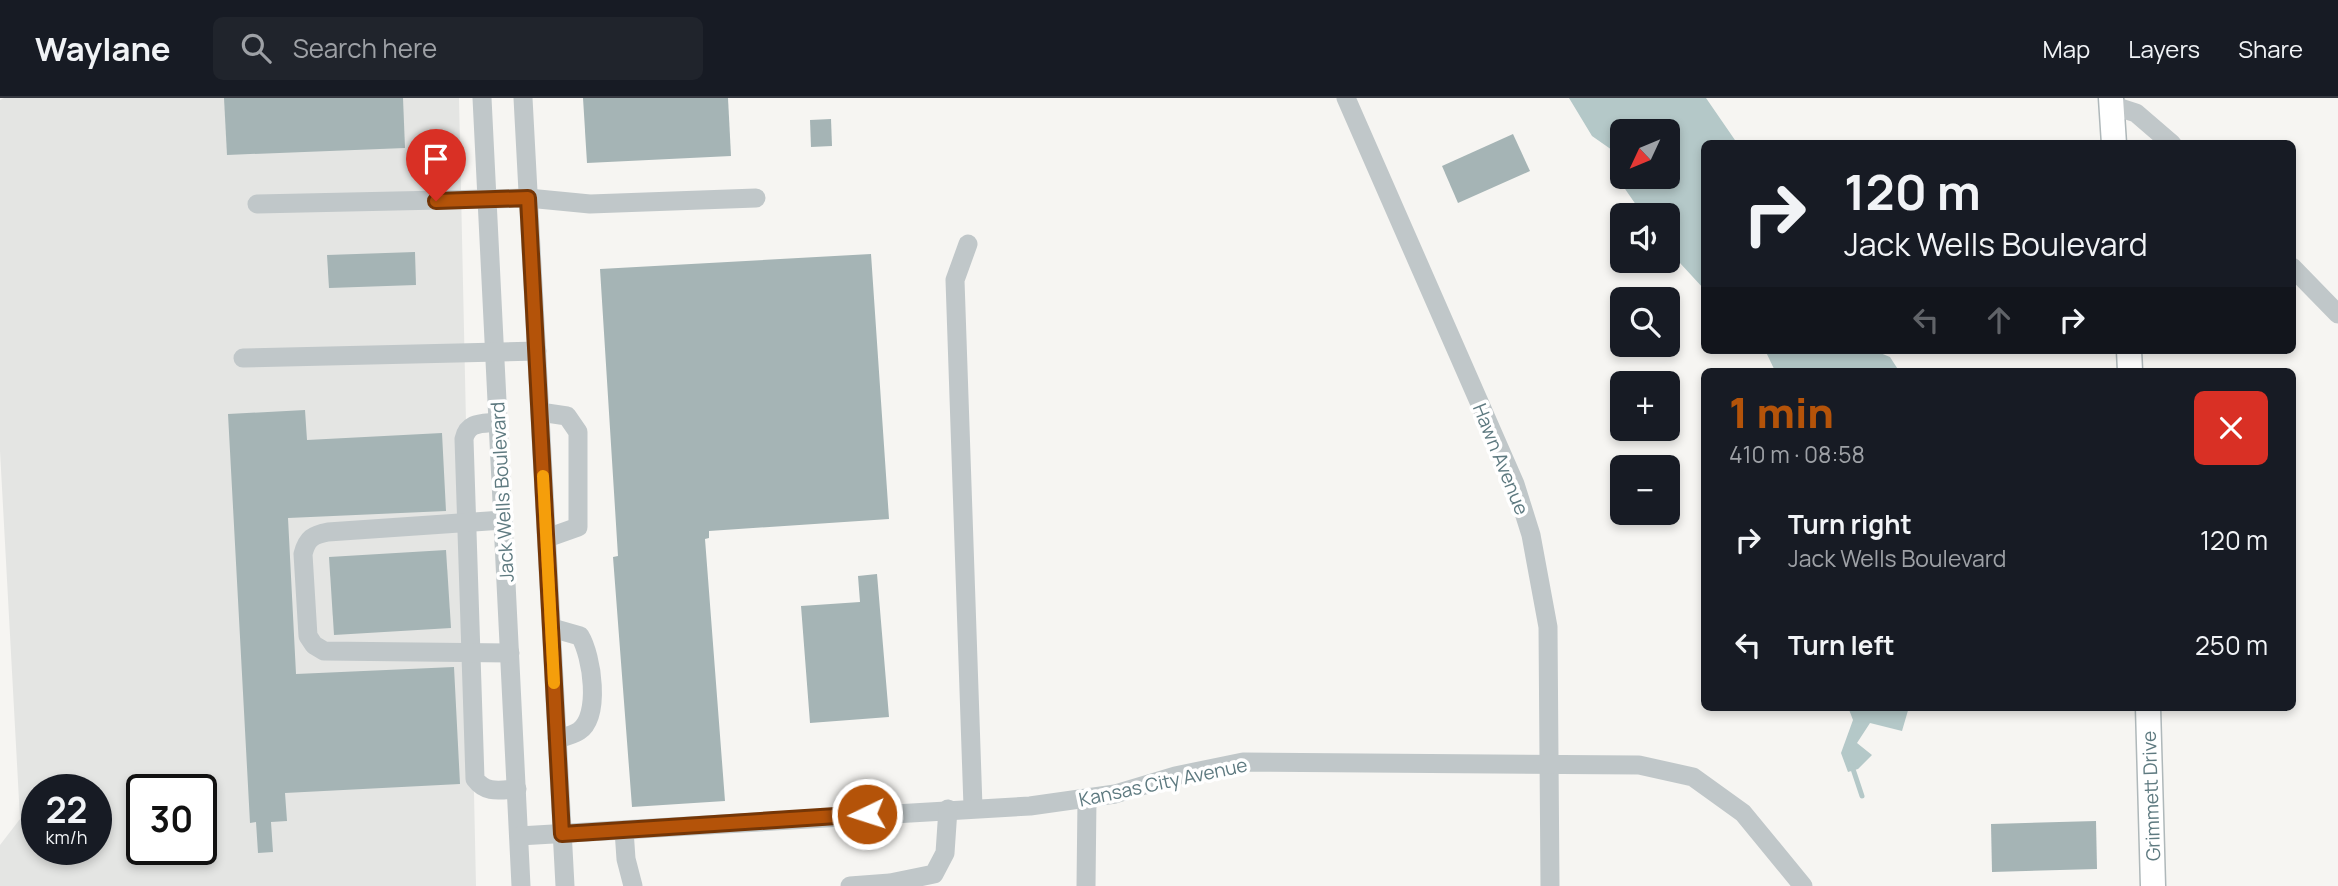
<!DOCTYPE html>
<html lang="en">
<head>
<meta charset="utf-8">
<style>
	body { margin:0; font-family:Manrope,sans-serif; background:#20242c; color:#f1f3f6; height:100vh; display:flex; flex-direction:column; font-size:26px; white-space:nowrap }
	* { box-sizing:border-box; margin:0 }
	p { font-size:23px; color:#9ea1a6 }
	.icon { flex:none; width:38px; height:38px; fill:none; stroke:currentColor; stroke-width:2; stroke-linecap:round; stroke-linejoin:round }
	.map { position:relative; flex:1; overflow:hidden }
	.side { position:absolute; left:1701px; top:270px; width:595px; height:343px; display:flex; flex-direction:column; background:#171b24; border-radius:10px; box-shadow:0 4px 10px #0003 }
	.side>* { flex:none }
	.top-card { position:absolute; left:1701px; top:42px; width:595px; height:214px; border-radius:10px; box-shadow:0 4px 10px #0003; background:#171b24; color:#f1f3f6; overflow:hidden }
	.needle { width:46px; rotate:226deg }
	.buttons { position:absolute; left:1610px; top:21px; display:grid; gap:14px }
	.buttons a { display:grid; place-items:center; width:70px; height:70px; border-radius:10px; background:#171b24; box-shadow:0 4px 10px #0003; font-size:35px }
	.speed { position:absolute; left:21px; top:676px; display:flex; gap:14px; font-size:35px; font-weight:700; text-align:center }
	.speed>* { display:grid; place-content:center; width:91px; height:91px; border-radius:50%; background:#171b24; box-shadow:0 4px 10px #0003; line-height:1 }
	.speed small { font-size:18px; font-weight:400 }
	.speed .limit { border:4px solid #111; border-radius:10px; background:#fff; color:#111 }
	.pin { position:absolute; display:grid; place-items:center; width:60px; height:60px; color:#fff; margin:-72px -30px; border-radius:50% 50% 50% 0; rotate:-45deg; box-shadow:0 0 7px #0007 }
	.pin .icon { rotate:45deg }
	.me { position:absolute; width:77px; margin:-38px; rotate:266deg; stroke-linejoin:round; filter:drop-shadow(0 0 5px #0008) }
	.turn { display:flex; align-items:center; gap:24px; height:147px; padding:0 28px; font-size:32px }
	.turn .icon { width:91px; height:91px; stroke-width:2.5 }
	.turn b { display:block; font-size:49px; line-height:60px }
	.lanes { display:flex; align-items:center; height:66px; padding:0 28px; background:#0003; justify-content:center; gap:35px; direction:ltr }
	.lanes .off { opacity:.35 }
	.round { display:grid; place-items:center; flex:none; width:74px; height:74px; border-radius:10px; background:#20242c }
	.overview { display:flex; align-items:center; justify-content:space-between; height:119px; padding:0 28px }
	h1 { font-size:42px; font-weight:800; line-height:52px; color:#b45309 }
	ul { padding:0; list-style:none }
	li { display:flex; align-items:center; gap:21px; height:105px; padding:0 28px }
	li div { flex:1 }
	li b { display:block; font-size:26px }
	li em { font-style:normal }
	header { display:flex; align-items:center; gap:42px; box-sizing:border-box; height:98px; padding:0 35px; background:#171b24; border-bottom:2px solid #363941 }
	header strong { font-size:33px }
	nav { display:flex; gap:38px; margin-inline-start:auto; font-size:24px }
	.search { width:490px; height:63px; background:#20242c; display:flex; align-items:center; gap:18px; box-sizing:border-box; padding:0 24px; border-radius:10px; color:#9ea1a6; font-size:26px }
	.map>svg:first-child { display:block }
	.built { fill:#e4e5e3; fill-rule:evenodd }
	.water { fill:#b4c8c8; fill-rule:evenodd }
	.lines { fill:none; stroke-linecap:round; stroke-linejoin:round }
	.stream { stroke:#b4c8c8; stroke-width:5 }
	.building { fill:#a5b4b5 }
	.major-casing { stroke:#afb8ba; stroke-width:27 }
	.minor { stroke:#c0c7c9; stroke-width:19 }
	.major { stroke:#fff; stroke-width:24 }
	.route-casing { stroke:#753606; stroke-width:18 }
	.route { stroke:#b45309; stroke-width:12 }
	.slow { stroke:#f59e0b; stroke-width:12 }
	.labels { text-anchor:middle; stroke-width:7; stroke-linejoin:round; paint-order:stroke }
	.street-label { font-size:19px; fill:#5e7a80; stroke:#fff }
</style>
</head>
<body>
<header>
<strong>Waylane</strong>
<div class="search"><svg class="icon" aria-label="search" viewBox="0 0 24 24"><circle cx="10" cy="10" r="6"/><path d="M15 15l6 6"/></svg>Search here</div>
<nav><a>Map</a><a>Layers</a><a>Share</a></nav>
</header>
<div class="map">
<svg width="2338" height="788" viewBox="0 0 2338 788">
	<rect width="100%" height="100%" fill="#f6f5f2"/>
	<path class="built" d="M4 0H459L476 788H0V747L20 721 0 353V2ZM37 691H96V751H37ZM142 691H201V751H142Z"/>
	<g class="water">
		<path d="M1569 0H1706L1737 45 1704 46V191L1668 152V117H1643L1612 72V52L1592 38ZM1622 33H1668V79H1622Z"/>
		<polygon points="1765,252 1873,252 1890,259 1899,273 1775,273"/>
		<polygon points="1848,609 1909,609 1902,633 1870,625 1857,645 1872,657 1858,671 1848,674 1841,655 1853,622"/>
	</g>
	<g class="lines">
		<polyline class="stream" points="1852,668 1862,698"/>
	</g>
	<g class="building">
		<polygon points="224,0 403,0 405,50 227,57"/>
		<polygon points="583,0 728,0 731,58 587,65"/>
		<polygon points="831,21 832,48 811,49 810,22"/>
		<polygon points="1513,36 1530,73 1458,105 1442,68"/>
		<polygon points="415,154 416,187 329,190 327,157"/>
		<polygon points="871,156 889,421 709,433 709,440 705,441 725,703 632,709 613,459 618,458 600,171"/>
		<polygon points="305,312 307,342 442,335 446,413 288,420 296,576 454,569 460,686 285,695 287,723 271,724 273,754 258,755 256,724 250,725 228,316"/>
		<polygon points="446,452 451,530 334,537 329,459"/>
		<polygon points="877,476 889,619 810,625 801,508 860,504 858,478"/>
		<polygon points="2096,723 2097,771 1992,774 1991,726"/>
	</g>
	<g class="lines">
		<defs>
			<g id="major">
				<polyline points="2111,0 2114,46"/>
				<polyline points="2129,252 2130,273"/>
				<polyline points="2148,609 2153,788"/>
			</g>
		</defs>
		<use href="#major" class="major-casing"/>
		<g class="minor">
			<polyline points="482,0 521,788"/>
			<polyline points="523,0 565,788"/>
			<polyline points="1346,0 1515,386 1531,437 1548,529 1550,788"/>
			<polyline points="2111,7 2136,15 2172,46"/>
			<polyline points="257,106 528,100 590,106 756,100"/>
			<polyline points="968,146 955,182 973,709"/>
			<polyline points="2292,169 2338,216"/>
			<polyline points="243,260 537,253"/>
			<polyline points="540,314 567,318 578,334 578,429 547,440"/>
			<path d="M498 324C483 326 468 323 464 341L475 681C486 696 500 692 517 691"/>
			<path d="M503 422 328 434C313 437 307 440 303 456L308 538 314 547 324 553 510 555"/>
			<path d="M552 530 580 538C592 558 601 618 579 633 573 637 564 639 557 641"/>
			<polyline points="624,732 626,761 633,788"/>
			<polyline points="519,738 1030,708 1115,696 1175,678 1243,664 1639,667 1693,679 1743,715 1803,788"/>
			<polyline points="850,788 890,785 934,776 945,755 948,711"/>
			<polyline points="1086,788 1087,701"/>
		</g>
		<use href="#major" class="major"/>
	</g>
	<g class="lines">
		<defs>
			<polyline id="route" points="436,103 528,100 562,736 867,716"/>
		</defs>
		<use href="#route" class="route-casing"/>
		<use href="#route" class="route"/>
		<polyline class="slow" points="543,378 554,585"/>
	</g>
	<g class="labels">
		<g class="street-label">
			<text transform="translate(1501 361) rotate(68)" y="7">Hawn Avenue</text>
			<text transform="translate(502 394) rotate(-93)" y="7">Jack Wells Boulevard</text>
			<text transform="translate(1163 684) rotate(-12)" y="7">Kansas City Avenue</text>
			<text transform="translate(2151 698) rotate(-92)" y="7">Grimmett Drive</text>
		</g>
	</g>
</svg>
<div class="buttons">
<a><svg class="needle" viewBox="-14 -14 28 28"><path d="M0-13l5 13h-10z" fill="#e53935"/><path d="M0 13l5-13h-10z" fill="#9ea1a6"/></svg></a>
<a><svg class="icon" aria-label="sound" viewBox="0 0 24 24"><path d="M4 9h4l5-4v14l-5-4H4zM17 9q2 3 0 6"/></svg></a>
<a><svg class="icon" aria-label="search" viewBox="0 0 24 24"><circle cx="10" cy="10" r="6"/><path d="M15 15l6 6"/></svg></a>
<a>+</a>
<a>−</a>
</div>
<div class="speed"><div>22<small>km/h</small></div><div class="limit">30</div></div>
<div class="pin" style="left:436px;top:103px;background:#d93025"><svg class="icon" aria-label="arrive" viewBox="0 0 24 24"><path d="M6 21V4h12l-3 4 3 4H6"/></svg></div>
<svg class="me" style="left:867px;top:716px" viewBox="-20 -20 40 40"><circle r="17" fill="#b45309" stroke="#fff" stroke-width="3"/><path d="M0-11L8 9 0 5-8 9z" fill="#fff"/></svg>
<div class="top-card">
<div class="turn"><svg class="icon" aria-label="right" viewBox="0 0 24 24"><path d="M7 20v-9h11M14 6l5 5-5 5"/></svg><div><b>120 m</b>Jack Wells Boulevard</div></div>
<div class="lanes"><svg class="icon off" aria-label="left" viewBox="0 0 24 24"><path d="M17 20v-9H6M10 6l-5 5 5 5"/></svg><svg class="icon off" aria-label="ahead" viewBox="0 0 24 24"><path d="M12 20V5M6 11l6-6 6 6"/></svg><svg class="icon" aria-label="right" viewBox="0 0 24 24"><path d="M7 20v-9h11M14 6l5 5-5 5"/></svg></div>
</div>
<section class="side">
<div class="overview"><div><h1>1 min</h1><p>410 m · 08:58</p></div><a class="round" style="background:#d93025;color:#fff"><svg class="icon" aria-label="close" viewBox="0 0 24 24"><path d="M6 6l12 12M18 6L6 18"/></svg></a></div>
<ul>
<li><svg class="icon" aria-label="right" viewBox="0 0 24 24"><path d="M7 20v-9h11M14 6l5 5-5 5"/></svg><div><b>Turn right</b><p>Jack Wells Boulevard</p></div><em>120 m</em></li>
<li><svg class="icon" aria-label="left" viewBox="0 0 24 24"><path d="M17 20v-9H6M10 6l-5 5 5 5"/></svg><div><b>Turn left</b></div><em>250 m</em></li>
</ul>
</section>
</div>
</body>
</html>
